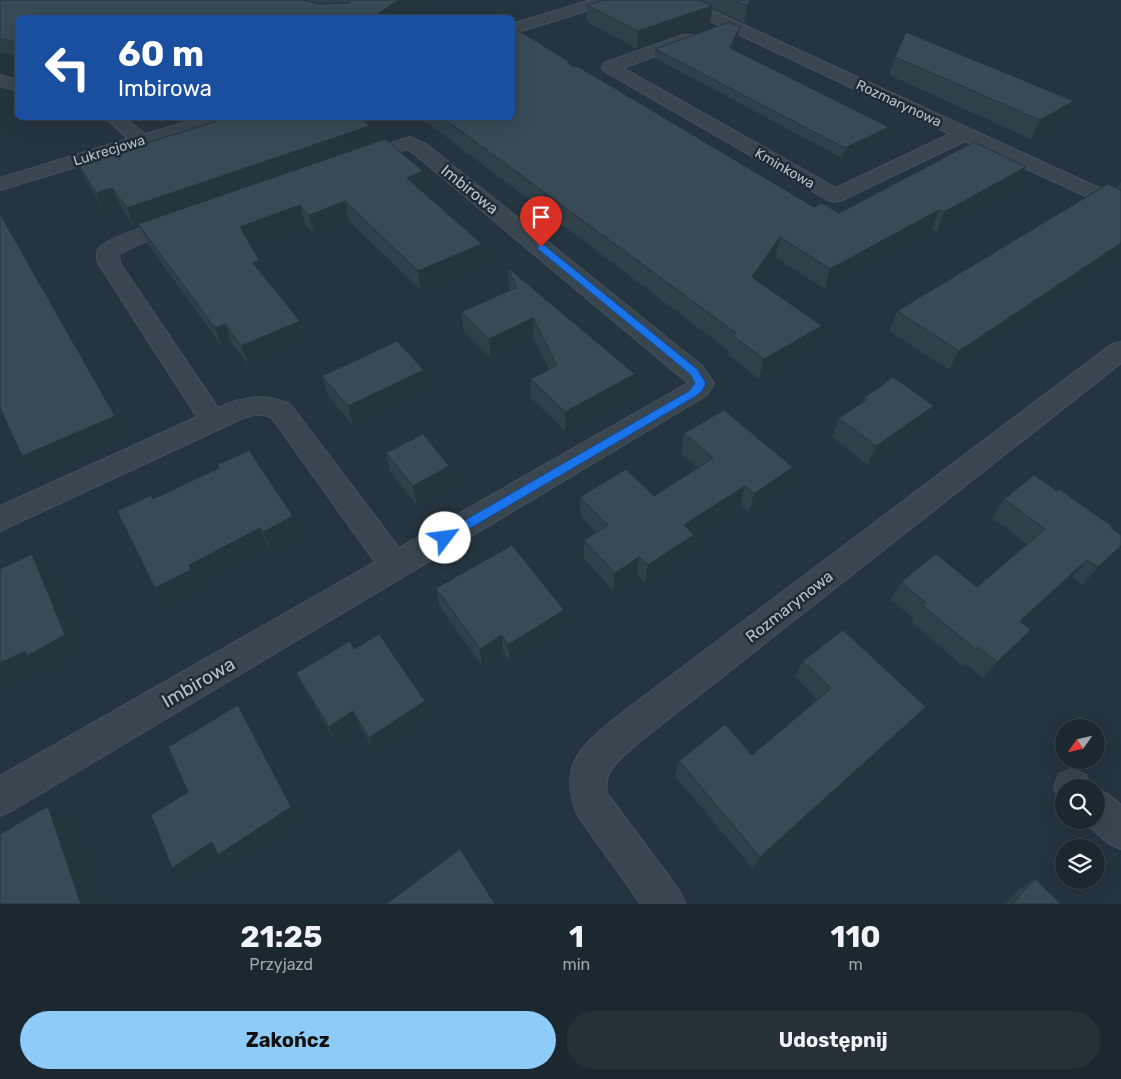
<!DOCTYPE html>
<html lang="pl">
<head>
<meta charset="utf-8">
<style>
	body { margin:0; font-family:Rubik,sans-serif; background:#253037; color:#f1f3f6; height:100vh; display:flex; flex-direction:column; font-size:19px; white-space:nowrap }
	* { box-sizing:border-box; margin:0 }
	p { font-size:16px; color:#a0a6aa }
	.icon { flex:none; width:28px; height:28px; fill:none; stroke:currentColor; stroke-width:2; stroke-linecap:round; stroke-linejoin:round }
	.map { position:relative; height:904px; overflow:hidden }
	.details { display:flex; flex-direction:column; background:#1c282f; flex:1 }
	.details>* { flex:none }
	.top-card { position:absolute; left:15px; top:15px; width:500px; height:105px; border-radius:8px; box-shadow:0 5px 20px #0002,0 0 0 1px #3a444b; background:#1a4fa0; color:#fff; overflow:hidden }
	.needle { width:32px; rotate:236deg }
	.buttons { position:absolute; left:1055px; top:719px; display:grid; gap:10px }
	.buttons a { display:grid; place-items:center; width:50px; height:50px; border-radius:50%; background:#1c282f; box-shadow:0 5px 20px #0002,0 0 0 1px #3a444b; font-size:25px }
	.pin { position:absolute; display:grid; place-items:center; width:42px; height:42px; color:#fff; margin:-51px -21px; border-radius:50% 50% 50% 0; rotate:-45deg; box-shadow:0 0 5px #0007 }
	.pin .icon { rotate:45deg }
	.me { position:absolute; width:55px; margin:-28px; rotate:60deg; stroke-linejoin:round; filter:drop-shadow(0 0 4px #0008) }
	.turn { display:flex; align-items:center; gap:18px; height:105px; padding:0 20px; font-size:22px }
	.turn .icon { width:65px; height:65px; stroke-width:2.5 }
	.turn b { display:block; font-size:35px; line-height:42px }
	.eta { display:flex; justify-content:space-evenly; align-items:center; height:85px; text-align:center }
	.eta b { font-size:30px; font-weight:700; line-height:35px }
	.primary-button { display:flex; gap:10px; margin-top:auto; padding:10px 20px }
	.primary-button a { flex:1; height:58px; border-radius:30px; background:#8ecbf6; color:#111; font-size:20px; font-weight:700; line-height:58px; text-align:center }
	.primary-button a+a { background:#253037; color:#f1f3f6 }
	.map>svg:first-child { display:block }
	.lines { fill:none; stroke-linecap:round; stroke-linejoin:round }
	.street-casing { stroke:#46525b; stroke-width:2 }
	.street { fill:#39464f; fill-rule:evenodd }
	.wall { fill:#2f4049 }
	.shaded-wall { fill:#26343c }
	.building { fill:#374a55; stroke:#26343c }
	.route { fill:#1a73e8; stroke:#114b97 }
	.labels { text-anchor:middle; stroke-width:5; stroke-linejoin:round; paint-order:stroke }
	.far-street-label { font-size:14px; fill:#b6c1c9; stroke:#1e2b34 }
	.street-label { font-size:16px; fill:#b6c1c9; stroke:#1e2b34 }
	.near-street-label { font-size:19px; fill:#b6c1c9; stroke:#1e2b34 }
</style>
</head>
<body>
<div class="map">
<svg width="1121" height="904" viewBox="0 0 1121 904">
	<rect width="100%" height="100%" fill="#25353f"/>
	<g class="lines">
		<defs>
			<g id="street">
				<polygon points="591,0 613,0 611,3 512,34 512,24"/>
				<polygon points="670,0 689,0 1121,198 1121,212 965,141 842,200 835,202 828,200 604,71 602,67 604,63 683,35 695,35 697,38 695,41 623,68 836,188 950,134 672,3"/>
				<polygon points="0,75 18,80 18,91 0,86"/>
				<polygon points="106,118 125,118 145,134 201,118 228,118 225,122 0,190 0,178 128,139"/>
				<path d="M410 137 426 144 702 366 714 383 707 395 13 810 0 816V776L375 562 272 418C260 412 250 415 239 420L0 531V506L197 417 98 263C98 260 96 254 97 251 100 239 157 223 170 219L177 217 184 219 188 223 184 227 139 244 119 254 120 263 218 408C243 396 265 393 290 404L399 548 688 383 412 152 406 149 359 165 352 163 349 159 352 155Z"/>
				<path d="M1121 342V363L638 743C623 757 602 770 607 793L679 890 685 904H641L578 816C558 768 578 749 614 719L1112 344Z"/>
				<polygon points="1072,769 1086,775 1091,788 1064,788 1064,803 1059,800 1054,787 1059,774"/>
				<polygon points="1096,789 1109,795 1121,805 1121,849 1108,843 1083,821 1096,820"/>
			</g>
		</defs>
		<use href="#street" class="street-casing"/>
		<use href="#street" class="street"/>
	</g>
	<g class="wall">
		<polygon points="0,0 425,0 398,18 18,18 18,57 0,52"/>
		<polygon points="604,0 756,0 744,23 712,8 710,23 637,49 587,22 587,5"/>
		<polygon points="740,27 738,36 732,50 889,127 886,136 842,158 655,58 655,49"/>
		<polygon points="895,57 1065,119 1031,139 889,75"/>
		<polygon points="571,66 814,207 839,213 1017,186 937,232 932,229 825,289 775,257 758,282 822,326 816,346 759,379 728,355 729,351 421,118 512,118"/>
		<polygon points="370,126 373,143 425,190 422,191 483,263 421,290 349,221 314,234 305,225 250,245 259,260 265,278 300,321 306,340 249,365 232,344 223,348 147,243 139,226 135,228 121,207 105,213 87,182 78,164"/>
		<polygon points="1121,182 1121,255 949,370 889,331 897,311 1118,188"/>
		<polygon points="507,267 633,393 565,431 531,398 531,379 549,369 533,337 491,358 464,332 461,312 510,290 509,286"/>
		<polygon points="322,376 427,389 353,426 328,395"/>
		<polygon points="864,398 934,406 925,425 868,465 832,437 839,418 862,403"/>
		<polygon points="684,433 787,486 749,513 740,505 694,535 690,553 645,583 637,575 613,591 584,558 584,540 596,533 580,515 580,497 654,496 698,468 681,453"/>
		<polygon points="386,453 452,486 417,505 390,472"/>
		<polygon points="217,465 300,535 271,551 268,547 200,583 202,587 167,606 151,495 153,499 219,468"/>
		<polygon points="1004,499 1111,528 1121,535 1121,548 1112,558 1083,585 1072,578 1022,623 1017,647 983,678 966,664 963,667 911,621 913,618 891,600 901,582 977,587 1027,544 992,518"/>
		<polygon points="436,588 564,627 510,662 503,652 482,666 439,606"/>
		<polygon points="354,649 425,701 429,716 376,753 360,727 336,742 305,690 296,673"/>
		<polygon points="803,661 926,707 914,722 753,869 675,776 679,761 752,755 817,700 795,677"/>
		<polygon points="1035,879 1061,904 1005,904 1018,890"/>
	</g>
	<g class="shaded-wall">
		<polygon points="399,0 425,0 398,18 371,18"/>
		<polygon points="750,0 756,0 744,23 747,6"/>
		<polygon points="712,6 710,23 637,49 638,31"/>
		<polygon points="740,27 738,36 728,57 730,48"/>
		<polygon points="1074,101 1065,119 1031,139 1040,120"/>
		<polygon points="4,109 14,127 0,134 0,111"/>
		<polygon points="370,126 374,145 138,224 139,226 135,228 127,208"/>
		<polygon points="889,127 886,136 842,158 845,148"/>
		<polygon points="1026,167 1017,186 937,232 944,212"/>
		<polygon points="423,171 425,190 410,197 407,178"/>
		<polygon points="112,188 121,207 105,213 96,193"/>
		<polygon points="345,201 349,221 314,234 309,215"/>
		<polygon points="300,205 305,225 247,247 240,227"/>
		<polygon points="939,210 932,229 825,289 830,269"/>
		<polygon points="0,214 126,435 36,476 22,456"/>
		<polygon points="780,237 775,257 748,297 752,277"/>
		<polygon points="1121,243 1121,255 949,370 959,351"/>
		<polygon points="482,244 483,263 421,290 418,271"/>
		<polygon points="259,260 265,280 253,263"/>
		<polygon points="533,318 533,337 491,358 489,339"/>
		<polygon points="300,321 306,340 249,365 241,346"/>
		<polygon points="225,324 232,344 223,348 215,328"/>
		<polygon points="822,326 816,346 759,379 764,359"/>
		<polygon points="424,370 427,389 353,426 348,406"/>
		<polygon points="635,374 633,393 565,431 565,412"/>
		<polygon points="934,406 925,425 868,465 876,446"/>
		<polygon points="449,466 452,486 417,505 413,486"/>
		<polygon points="793,467 787,486 749,513 754,494"/>
		<polygon points="745,486 740,505 694,535 690,553 645,583 648,565 684,525"/>
		<polygon points="293,516 300,535 271,551 263,532"/>
		<polygon points="260,528 268,547 200,583 202,587 167,606 155,588 189,565"/>
		<polygon points="1121,546 1121,548 1112,558 1083,585 1098,567"/>
		<polygon points="32,554 47,572 80,652 44,672 40,668 0,689 0,663"/>
		<polygon points="639,557 637,575 613,591 615,573"/>
		<polygon points="1087,560 1072,578 1006,638 1020,621"/>
		<polygon points="564,610 564,627 510,662 508,645"/>
		<polygon points="1031,630 1017,647 983,678 997,662"/>
		<polygon points="502,635 503,652 482,666 480,649"/>
		<polygon points="978,647 966,664 963,667 976,650"/>
		<polygon points="425,701 429,716 376,753 369,738"/>
		<polygon points="238,705 249,721 301,820 231,867 220,857 187,879 172,868"/>
		<polygon points="926,707 914,722 753,869 760,857"/>
		<polygon points="353,711 360,727 336,742 329,727"/>
		<polygon points="48,806 73,825 101,904 81,904"/>
	</g>
	<g class="building">
		<polygon points="0,0 303,0 320,4 350,3 348,0 399,0 371,18 18,18 18,43 0,38"/>
		<polygon points="604,0 699,0 712,6 638,31 587,5"/>
		<polygon points="733,0 750,0 747,6"/>
		<polygon points="729,22 740,27 730,48 889,127 845,148 655,49"/>
		<polygon points="514,28 567,60 571,66 579,67 814,207 822,203 839,213 974,142 1026,167 944,212 939,210 830,269 780,237 752,277 822,326 764,359 732,335 736,333 443,118 512,118 512,29"/>
		<polygon points="906,32 1074,101 1040,120 895,57"/>
		<polygon points="227,118 360,118 370,126 127,208 112,188 96,193 78,164"/>
		<polygon points="385,139 423,171 407,178 482,244 418,271 345,201 309,215 300,205 240,227 259,260 253,263 300,321 241,346 225,324 215,328 138,224"/>
		<polygon points="1108,184 1121,190 1121,243 959,351 897,311"/>
		<polygon points="0,214 115,416 22,456 0,408"/>
		<polygon points="507,267 635,374 565,412 531,379 557,365 533,318 489,339 461,312 517,287"/>
		<polygon points="397,341 424,370 348,406 322,376"/>
		<polygon points="893,377 934,406 876,446 839,418 866,400 864,398"/>
		<polygon points="724,410 793,467 754,494 745,486 684,525 694,535 648,565 639,557 615,573 584,540 608,525 580,497 626,469 654,496 713,458 684,433"/>
		<polygon points="423,434 449,466 413,486 386,453"/>
		<polygon points="249,450 293,516 263,532 260,528 189,565 191,570 155,588 117,511 151,495 153,499 219,468 217,465"/>
		<polygon points="1034,475 1057,491 1059,489 1112,526 1111,528 1121,535 1121,546 1098,567 1087,560 1020,621 1031,630 997,662 978,647 976,650 921,604 925,602 901,582 936,554 977,587 1045,529 1004,499"/>
		<polygon points="512,545 564,610 508,645 502,635 480,649 436,588"/>
		<polygon points="32,554 65,635 27,656 25,651 0,663 0,569"/>
		<polygon points="843,630 926,707 760,857 679,761 725,724 752,755 831,688 803,661"/>
		<polygon points="379,634 425,701 369,738 353,711 329,727 296,673 350,641 354,649"/>
		<polygon points="238,705 291,807 218,855 212,842 172,868 151,815 188,792 168,747"/>
		<polygon points="48,806 81,904 0,904 0,834"/>
		<polygon points="460,849 495,904 386,904"/>
		<polygon points="1035,879 1061,904 1012,904"/>
	</g>
	<polygon class="route" points="538,245 544,245 697,369 706,383 702,391 696,396 445,543 441,542 439,538 441,534 689,391 695,383 690,374 538,249"/>
	<g class="labels">
		<g class="far-street-label">
			<text transform="translate(899 103) rotate(25)" y="5">Rozmarynowa</text>
			<text transform="translate(109 150) rotate(-17)" y="5">Lukrecjowa</text>
			<text transform="translate(785 168) rotate(30)" y="5">Kminkowa</text>
		</g>
		<g class="street-label">
			<text transform="translate(470 189) rotate(39)" y="6">Imbirowa</text>
			<text transform="translate(789 606) rotate(-38)" y="6">Rozmarynowa</text>
		</g>
		<g class="near-street-label">
			<text transform="translate(198 682) rotate(-30)" y="7">Imbirowa</text>
		</g>
	</g>
</svg>
<div class="buttons">
<a><svg class="needle" viewBox="-14 -14 28 28"><path d="M0-13l5 13h-10z" fill="#e53935"/><path d="M0 13l5-13h-10z" fill="#a0a6aa"/></svg></a>
<a><svg class="icon" aria-label="search" viewBox="0 0 24 24"><circle cx="10" cy="10" r="6"/><path d="M15 15l6 6"/></svg></a>
<a><svg class="icon" aria-label="layers" viewBox="0 0 24 24"><path d="M12 4l9 5-9 5-9-5zM3 14l9 5 9-5"/></svg></a>
</div>
<div class="pin" style="left:541px;top:247px;background:#d93025"><svg class="icon" aria-label="arrive" viewBox="0 0 24 24"><path d="M6 21V4h12l-3 4 3 4H6"/></svg></div>
<svg class="me" style="left:445px;top:538px" viewBox="-20 -20 40 40"><circle r="19" fill="#fff"/><path d="M0-13L10 11 0 6-10 11z" fill="#1a73e8"/></svg>
<div class="top-card">
<div class="turn"><svg class="icon" aria-label="left" viewBox="0 0 24 24"><path d="M17 20v-9H6M10 6l-5 5 5 5"/></svg><div><b>60 m</b>Imbirowa</div></div>
</div>
</div>
<section class="details">
<div class="eta">
<div><b>21:25</b><p>Przyjazd</p></div>
<div><b>1</b><p>min</p></div>
<div><b>110</b><p>m</p></div>
</div>
<div class="primary-button"><a>Zakończ</a><a>Udostępnij</a></div>
</section>
</body>
</html>
